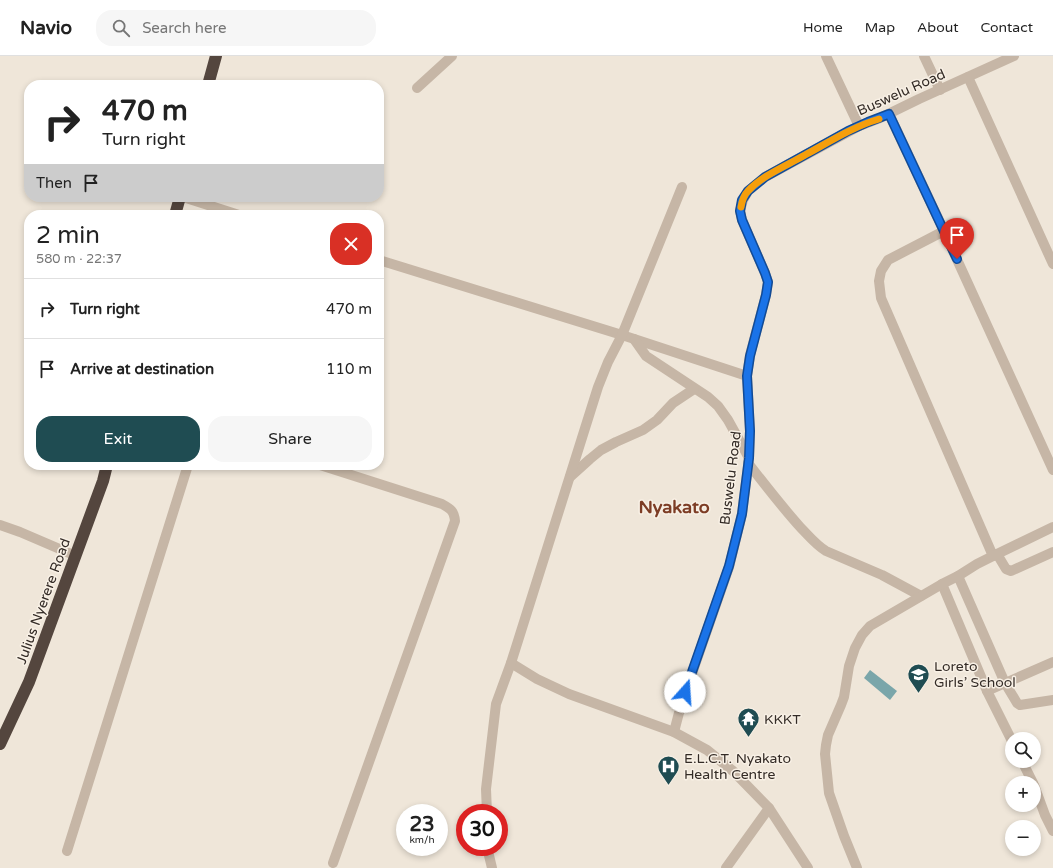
<!DOCTYPE html>
<html lang="en">
<head>
<meta charset="utf-8">
<style>
	body { margin:0; font-family:"Varela Round",sans-serif; background:#f6f6f6; color:#222; height:100vh; display:flex; flex-direction:column; font-size:15px; white-space:nowrap }
	* { box-sizing:border-box; margin:0 }
	p { font-size:13px; color:#767676 }
	.icon { flex:none; width:22px; height:22px; fill:none; stroke:currentColor; stroke-width:2; stroke-linecap:round; stroke-linejoin:round }
	.map { position:relative; flex:1; overflow:hidden }
	.side { position:absolute; left:24px; top:154px; width:360px; height:260px; display:flex; flex-direction:column; background:#fff; border-radius:16px; box-shadow:0 2px 6px #0003 }
	.side>* { flex:none }
	.top-card { position:absolute; left:24px; top:24px; width:360px; height:122px; border-radius:16px; box-shadow:0 2px 6px #0003; background:#fff; color:#222; overflow:hidden }
	.fabs { position:absolute; left:1005px; top:676px; display:grid; gap:8px }
	.fabs a { display:grid; place-items:center; width:36px; height:36px; border-radius:50%; background:#fff; box-shadow:0 2px 6px #0003; font-size:20px }
	.speed { position:absolute; left:396px; top:748px; display:flex; gap:8px; font-size:20px; font-weight:700; text-align:center }
	.speed>* { display:grid; place-content:center; width:52px; height:52px; border-radius:50%; background:#fff; box-shadow:0 2px 6px #0003; line-height:1 }
	.speed small { font-size:10px; font-weight:400 }
	.speed .limit { border:6px solid #d22; background:#fff; color:#111 }
	.pin { position:absolute; display:grid; place-items:center; width:34px; height:34px; color:#fff; margin:-41px -17px; border-radius:50% 50% 50% 0; rotate:-45deg; box-shadow:0 0 4px #0007 }
	.pin .icon { rotate:45deg }
	.me { position:absolute; width:44px; margin:-22px; rotate:19deg; stroke-linejoin:round; filter:drop-shadow(0 0 3px #0008) }
	.turn { display:flex; align-items:center; gap:14px; height:84px; padding:0 12px; font-size:18px }
	.turn .icon { width:52px; height:52px; stroke-width:2.5 }
	.turn b { display:block; font-size:28px; line-height:34px }
	.then { display:flex; align-items:center; height:38px; padding:0 12px; background:#0003; gap:8px; font-size:15px }
	.round { display:grid; place-items:center; flex:none; width:42px; height:42px; border-radius:16px; background:#f6f6f6 }
	.overview { display:flex; align-items:center; justify-content:space-between; height:68px; padding:0 12px }
	h1 { font-size:24px; font-weight:600; line-height:30px }
	.cta { display:flex; gap:8px; margin-top:auto; padding:8px 12px }
	.cta a { flex:1; height:46px; border-radius:16px; background:#1f4c52; color:#fff; font-size:16px; font-weight:600; line-height:46px; text-align:center }
	.cta a+a { background:#f6f6f6; color:#222 }
	ul { padding:0; list-style:none }
	li { display:flex; align-items:center; gap:12px; height:60px; padding:0 12px; border-top:1px solid #e0e0e0 }
	li div { flex:1 }
	li b { display:block; font-size:15px }
	li em { font-style:normal }
	header { display:flex; align-items:center; gap:24px; box-sizing:border-box; height:56px; padding:0 20px; background:#fff; border-bottom:1px solid #e0e0e0 }
	header strong { font-size:19px }
	nav { display:flex; gap:22px; margin-inline-start:auto; font-size:14px }
	.search { width:280px; height:36px; background:#f6f6f6; display:flex; align-items:center; gap:10px; box-sizing:border-box; padding:0 14px; border-radius:16px; color:#767676; font-size:15px }
	.map>svg:first-child { display:block }
	.water { fill:#7aa6aa }
	.lines { fill:none; stroke-linecap:round; stroke-linejoin:round }
	.minor { stroke:#c6b6a6; stroke-width:10 }
	.highway { stroke:#54463e; stroke-width:12 }
	.route-casing { stroke:#114b97; stroke-width:10 }
	.route { stroke:#1a73e8; stroke-width:7 }
	.slow { stroke:#f59e0b; stroke-width:7 }
	.labels { text-anchor:middle; stroke-width:3; stroke-linejoin:round; paint-order:stroke }
	.street-label { font-size:14px; fill:#332b26; stroke:#f8f0e5 }
	.poi-label { font-size:14px; fill:#332b26; stroke:#f8f0e5; text-anchor:start }
	.district-label { font-size:18px; font-weight:bold; fill:#7d3d25; stroke:#f8f0e5 }
</style>
</head>
<body>
<header>
<strong>Navio</strong>
<div class="search"><svg class="icon" aria-label="search" viewBox="0 0 24 24"><circle cx="10" cy="10" r="6"/><path d="M15 15l6 6"/></svg>Search here</div>
<nav><a>Home</a><a>Map</a><a>About</a><a>Contact</a></nav>
</header>
<div class="map">
<svg width="1053" height="812" viewBox="0 0 1053 812">
	<rect width="100%" height="100%" fill="#efe6d9"/>
	<polygon class="water" points="870,614 897,635 890,644 864,622"/>
	<g class="lines">
		<g class="minor">
			<polyline points="826,0 859,70"/>
			<polyline points="924,0 940,34"/>
			<polyline points="968,21 1053,208"/>
			<polyline points="417,32 452,0"/>
			<polyline points="889,58 944,175 1053,414"/>
			<polyline points="183,141 239,159"/>
			<polyline points="944,175 888,204 881,215 879,225 881,242 993,500"/>
			<polyline points="379,204 622,279 747,320"/>
			<polyline points="634,283 646,300 708,341 718,350 728,364 749,402"/>
			<path d="M748 407C765 429 782 451 801 472 809 480 816 489 826 495L882 519 921 540"/>
			<path d="M320 409 442 448C451 453 454 455 455 465L333 807"/>
			<polyline points="570,421 590,403 601,394 616,386 643,374 657,364 673,347 694,333"/>
			<polyline points="0,469 20,476 76,500"/>
			<polyline points="997,498 1006,513 1011,515 1053,496"/>
			<polyline points="958,520 1005,627 1017,647 1020,649 1053,644"/>
			<polyline points="942,528 987,635 1012,685"/>
			<polyline points="511,607 537,623 569,638 674,676 707,694 733,715 769,752 808,812"/>
			<polyline points="987,635 1053,606"/>
			<polyline points="674,676 681,649 729,511 742,458 749,402 750,375 747,320 750,299 766,239 768,226 765,217 742,164 740,155 743,144 748,135 765,121 859,70 880,62 919,43 1014,0"/>
			<polyline points="1022,705 1033,727"/>
			<polyline points="1034,729 1045,759 1053,775"/>
			<polyline points="487,757 486,733 496,648 511,607 598,331 608,306 622,279 682,131"/>
			<polyline points="487,791 492,812"/>
			<polyline points="67,795 188,409"/>
			<polyline points="726,812 769,752"/>
			<polyline points="857,812 844,780 829,737 825,698 826,689 828,679 841,649 844,641 849,610 855,592 862,579 870,570 942,528 958,520 977,508 993,500 1053,471"/>
		</g>
		<g class="highway">
			<polyline points="208,29 216,0"/>
			<polyline points="175,159 180,141"/>
			<polyline points="0,688 29,626 103,425 107,409"/>
		</g>
	</g>
	<g class="lines">
		<defs>
			<polyline id="route" points="685,636 729,510 742,458 749,402 750,375 747,320 750,300 766,239 768,226 765,217 742,164 740,155 742,144 748,135 765,121 848,75 868,66 889,58 957,203"/>
		</defs>
		<use href="#route" class="route-casing"/>
		<use href="#route" class="route"/>
		<path class="slow" d="M741 151C742 145 744 139 748 135 763 119 786 110 805 99 829 86 852 71 879 63"/>
	</g>
	<defs>
		<symbol id="school-pin" viewBox="-11 -11 22 30"><path d="M0 17L-7.5 6A9.5 9.5 0 1 1 7.5 6Z" fill="#1f4c52" stroke="#f8f0e5"/><path d="M0-5L7-2L0 1L-7-2ZM-4 1L0 2.5L4 1V4Q0 6-4 4Z" fill="#fff"/></symbol>
		<symbol id="temple-pin" viewBox="-11 -11 22 30"><path d="M0 17L-7.5 6A9.5 9.5 0 1 1 7.5 6Z" fill="#1f4c52" stroke="#f8f0e5"/><path d="M0-6L5-2H3V0L6.5 2.5H4V6H1.5V3h-3V6H-4V2.5H-6.5L-3 0V-2H-5Z" fill="#fff"/></symbol>
		<symbol id="hospital-pin" viewBox="-11 -11 22 30"><path d="M0 17L-7.5 6A9.5 9.5 0 1 1 7.5 6Z" fill="#1f4c52" stroke="#f8f0e5"/><path d="M-5-5h3v3.5h4V-5h3V5h-3V1.5h-4V5h-3Z" fill="#fff"/></symbol>
	</defs>
	<g fill-rule="evenodd">
		<use href="#school-pin" x="906" y="606" width="25" height="34"/>
		<use href="#temple-pin" x="736" y="650" width="25" height="34"/>
		<use href="#hospital-pin" x="656" y="698" width="25" height="34"/>
	</g>
	<g class="labels">
		<g class="street-label">
			<text transform="translate(901 36) rotate(-24)" y="5">Buswelu Road</text>
			<text transform="translate(730 422) rotate(-83)" y="5">Buswelu Road</text>
			<text transform="translate(43 545) rotate(-70)" y="5">Julius Nyerere Road</text>
		</g>
		<g class="poi-label">
			<text x="934" y="615">Loreto<tspan x="934" dy="16">Girls’ School</tspan></text>
			<text x="764" y="668">KKKT</text>
			<text x="684" y="707">E.L.C.T. Nyakato<tspan x="684" dy="16">Health Centre</tspan></text>
		</g>
		<g class="district-label">
			<text x="674" y="457">Nyakato</text>
		</g>
	</g>
</svg>
<div class="fabs">
<a><svg class="icon" aria-label="search" viewBox="0 0 24 24"><circle cx="10" cy="10" r="6"/><path d="M15 15l6 6"/></svg></a>
<a>+</a>
<a>−</a>
</div>
<div class="speed"><div>23<small>km/h</small></div><div class="limit">30</div></div>
<div class="pin" style="left:957px;top:203px;background:#d93025"><svg class="icon" aria-label="arrive" viewBox="0 0 24 24"><path d="M6 21V4h12l-3 4 3 4H6"/></svg></div>
<svg class="me" style="left:685px;top:636px" viewBox="-20 -20 40 40"><circle r="19" fill="#fff"/><path d="M0-13L10 11 0 6-10 11z" fill="#1a73e8"/></svg>
<div class="top-card">
<div class="turn"><svg class="icon" aria-label="right" viewBox="0 0 24 24"><path d="M7 20v-9h11M14 6l5 5-5 5"/></svg><div><b>470 m</b>Turn right</div></div>
<div class="then">Then<svg class="icon" aria-label="arrive" viewBox="0 0 24 24"><path d="M6 21V4h12l-3 4 3 4H6"/></svg></div>
</div>
<section class="side">
<div class="overview"><div><h1>2 min</h1><p>580 m · 22:37</p></div><a class="round" style="background:#d93025;color:#fff"><svg class="icon" aria-label="close" viewBox="0 0 24 24"><path d="M6 6l12 12M18 6L6 18"/></svg></a></div>
<ul>
<li><svg class="icon" aria-label="right" viewBox="0 0 24 24"><path d="M7 20v-9h11M14 6l5 5-5 5"/></svg><div><b>Turn right</b></div><em>470 m</em></li>
<li><svg class="icon" aria-label="arrive" viewBox="0 0 24 24"><path d="M6 21V4h12l-3 4 3 4H6"/></svg><div><b>Arrive at destination</b></div><em>110 m</em></li>
</ul>
<div class="cta"><a>Exit</a><a>Share</a></div>
</section>
</div>
</body>
</html>
